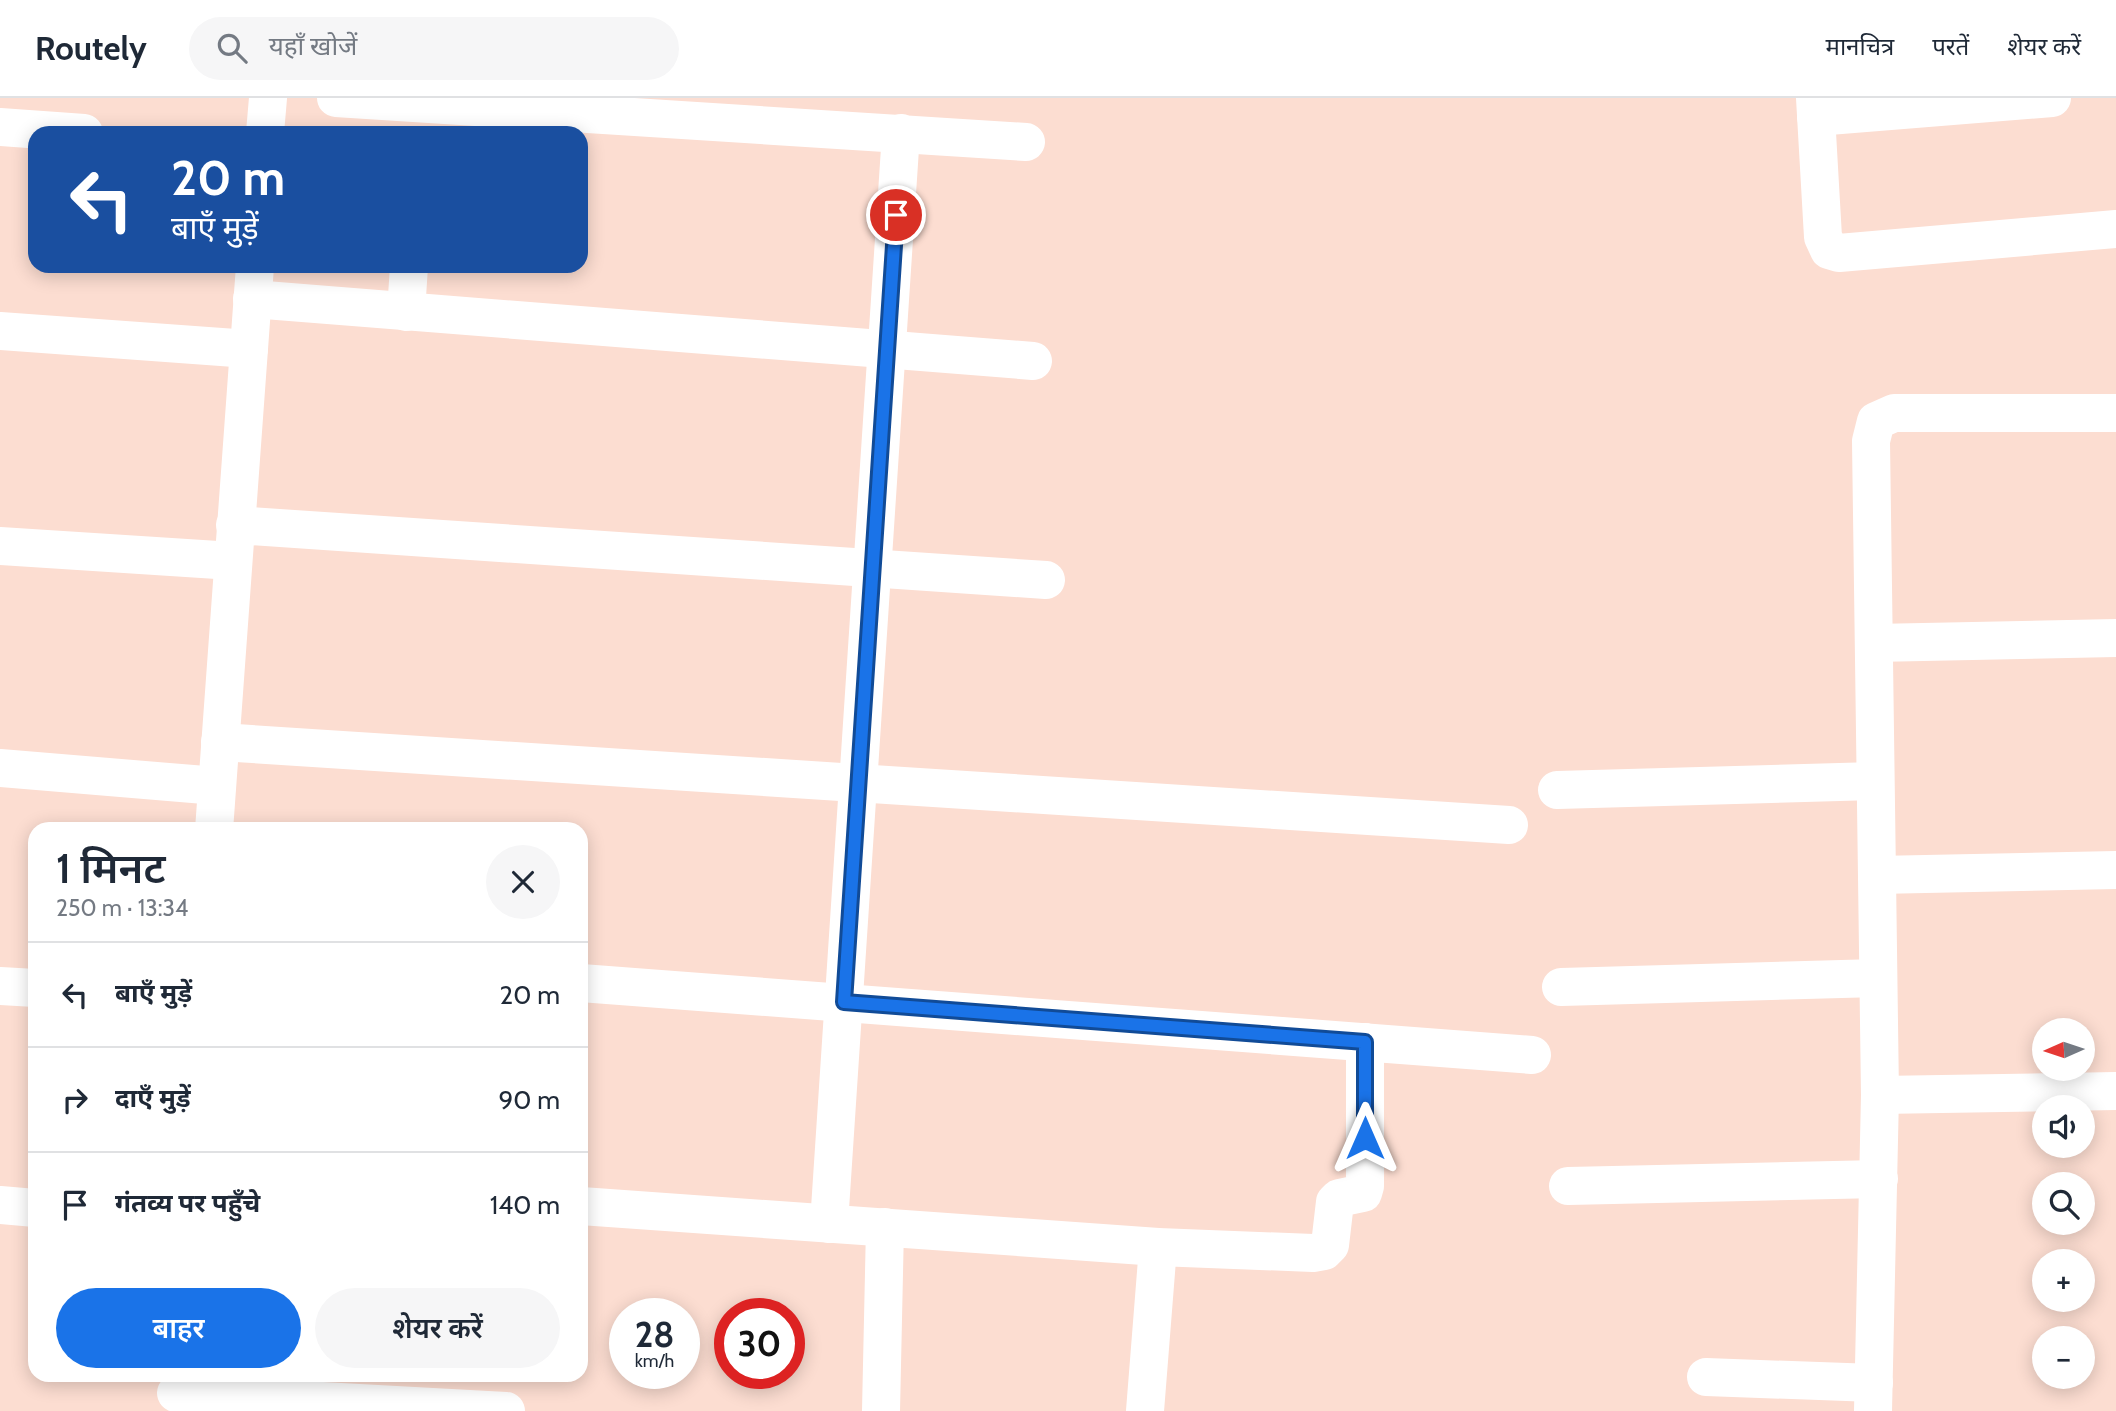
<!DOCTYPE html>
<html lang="hi">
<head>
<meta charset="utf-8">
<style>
	body { margin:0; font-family:Cabin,"Noto Sans Devanagari",sans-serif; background:#f6f6f7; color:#1f2937; height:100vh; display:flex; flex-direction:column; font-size:26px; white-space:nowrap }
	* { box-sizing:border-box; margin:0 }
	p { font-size:23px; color:#747a83 }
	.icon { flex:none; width:38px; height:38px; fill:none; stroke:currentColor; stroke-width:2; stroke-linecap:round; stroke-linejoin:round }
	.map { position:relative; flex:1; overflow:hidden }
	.panel { position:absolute; left:28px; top:724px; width:560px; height:560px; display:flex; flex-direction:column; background:#fff; border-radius:21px; box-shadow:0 4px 18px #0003 }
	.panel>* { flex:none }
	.banner { position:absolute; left:28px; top:28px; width:560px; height:147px; border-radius:21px; box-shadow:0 4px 18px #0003; background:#1a4fa0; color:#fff; overflow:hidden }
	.needle { width:46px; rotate:267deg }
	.fabs { position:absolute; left:2032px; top:920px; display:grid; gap:14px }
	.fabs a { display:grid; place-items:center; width:63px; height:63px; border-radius:50%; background:#fff; box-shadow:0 4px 18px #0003; font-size:35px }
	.speed { position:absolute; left:609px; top:1200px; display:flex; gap:14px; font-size:35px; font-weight:700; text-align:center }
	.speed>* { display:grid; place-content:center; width:91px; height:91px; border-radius:50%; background:#fff; box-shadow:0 4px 18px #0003; line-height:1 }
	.speed small { font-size:18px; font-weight:400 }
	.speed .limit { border:10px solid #d22; background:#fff; color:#111 }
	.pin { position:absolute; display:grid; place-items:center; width:60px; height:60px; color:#fff; margin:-30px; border:4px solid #fff; border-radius:50%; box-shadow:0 2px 7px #0007 }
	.me { position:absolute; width:77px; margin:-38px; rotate:0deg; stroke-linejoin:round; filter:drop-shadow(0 0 5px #0008) }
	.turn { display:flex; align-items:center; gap:24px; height:147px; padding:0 28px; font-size:32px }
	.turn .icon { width:91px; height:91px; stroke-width:2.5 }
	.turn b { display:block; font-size:49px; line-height:60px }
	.round { display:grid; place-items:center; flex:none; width:74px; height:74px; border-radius:37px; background:#f6f6f7 }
	.overview { display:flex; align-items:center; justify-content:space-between; height:119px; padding:0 28px }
	h1 { font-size:42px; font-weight:600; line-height:52px }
	.button { display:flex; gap:14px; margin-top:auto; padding:14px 28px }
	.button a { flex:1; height:80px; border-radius:42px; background:#1a73e8; color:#fff; font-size:28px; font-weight:600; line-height:80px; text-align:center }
	.button a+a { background:#f6f6f7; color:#1f2937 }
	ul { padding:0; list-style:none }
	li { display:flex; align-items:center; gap:21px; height:105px; padding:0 28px; border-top:2px solid #e0e1e3 }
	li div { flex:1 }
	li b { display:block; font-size:26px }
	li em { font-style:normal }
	header { display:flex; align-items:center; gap:42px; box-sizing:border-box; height:98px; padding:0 35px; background:#fff; border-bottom:2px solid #e0e1e3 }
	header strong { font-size:33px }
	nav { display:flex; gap:38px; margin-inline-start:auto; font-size:24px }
	.search { width:490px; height:63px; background:#f6f6f7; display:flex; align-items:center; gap:18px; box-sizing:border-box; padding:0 24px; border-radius:38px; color:#747a83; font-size:26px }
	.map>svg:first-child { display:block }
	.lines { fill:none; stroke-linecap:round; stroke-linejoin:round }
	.minor { stroke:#fff; stroke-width:38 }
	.route-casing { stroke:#114b97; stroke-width:18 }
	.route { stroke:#1a73e8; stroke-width:12 }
</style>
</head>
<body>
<header>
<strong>Routely</strong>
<div class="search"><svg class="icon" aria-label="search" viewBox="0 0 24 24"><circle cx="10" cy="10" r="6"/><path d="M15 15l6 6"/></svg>यहाँ खोजें</div>
<nav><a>मानचित्र</a><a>परतें</a><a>शेयर करें</a></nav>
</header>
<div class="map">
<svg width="2116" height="1313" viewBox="0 0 2116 1313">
	<rect width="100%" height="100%" fill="#fcddd1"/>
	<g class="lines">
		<g class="minor">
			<polyline points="336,0 1026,44"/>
			<polyline points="1815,0 1823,139 1829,152 1839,155 2116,131"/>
			<polyline points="1816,19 2052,0"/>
			<polyline points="0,29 84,35"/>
			<polyline points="265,35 268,0"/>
			<polyline points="252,201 1033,263"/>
			<polyline points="406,214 409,168"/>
			<polyline points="0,233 249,251"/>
			<polyline points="235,427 1046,482"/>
			<polyline points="0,448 233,463"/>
			<polyline points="1874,545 2116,540"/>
			<polyline points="220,644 1509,727"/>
			<polyline points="0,670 217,688"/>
			<polyline points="1557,692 1875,683"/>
			<polyline points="214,732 255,168"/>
			<polyline points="1877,777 2116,772"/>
			<polyline points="581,885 1532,957"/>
			<polyline points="0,888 35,890"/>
			<polyline points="1561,889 1878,880"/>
			<polyline points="1880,997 2116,993"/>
			<polyline points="1568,1088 1879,1081"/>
			<polyline points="0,1107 35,1110"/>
			<polyline points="581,1108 1158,1149 1313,1155 1324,1153 1330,1147 1335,1104 1339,1100 1363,1095 1365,1088 1365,944"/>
			<polyline points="829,1126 901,35"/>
			<polyline points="1706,1279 1874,1285"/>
			<polyline points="176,1295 506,1313"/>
			<polyline points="881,1313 885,1129"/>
			<polyline points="1145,1313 1158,1149"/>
			<polyline points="1873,1313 1880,997 1871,343 1876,323 1894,315 2116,315"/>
		</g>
	</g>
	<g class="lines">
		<defs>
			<polyline id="route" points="896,117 844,904 1365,944 1365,1040"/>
		</defs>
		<use href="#route" class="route-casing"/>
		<use href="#route" class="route"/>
	</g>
</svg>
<div class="fabs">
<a><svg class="needle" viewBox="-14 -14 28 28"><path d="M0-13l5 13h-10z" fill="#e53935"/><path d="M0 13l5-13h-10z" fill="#747a83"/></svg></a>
<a><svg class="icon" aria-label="sound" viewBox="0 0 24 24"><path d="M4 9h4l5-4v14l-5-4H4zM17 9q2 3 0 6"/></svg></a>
<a><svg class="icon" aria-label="search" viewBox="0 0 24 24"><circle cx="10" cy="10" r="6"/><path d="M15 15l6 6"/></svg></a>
<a>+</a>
<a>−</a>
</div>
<div class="speed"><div>28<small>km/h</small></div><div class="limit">30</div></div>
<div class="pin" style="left:896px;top:117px;background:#d93025"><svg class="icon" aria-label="arrive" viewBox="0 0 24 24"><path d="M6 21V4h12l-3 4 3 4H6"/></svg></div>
<svg class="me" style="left:1365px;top:1040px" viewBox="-20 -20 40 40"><path d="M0-17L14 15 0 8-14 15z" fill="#1a73e8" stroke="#fff" stroke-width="4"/></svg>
<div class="banner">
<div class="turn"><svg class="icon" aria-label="left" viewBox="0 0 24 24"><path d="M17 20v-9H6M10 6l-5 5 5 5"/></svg><div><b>20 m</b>बाएँ मुड़ें</div></div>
</div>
<section class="panel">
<div class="overview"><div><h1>1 मिनट</h1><p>250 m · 13:34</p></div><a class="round"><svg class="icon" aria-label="close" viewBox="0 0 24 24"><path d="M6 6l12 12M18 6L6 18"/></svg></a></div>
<ul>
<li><svg class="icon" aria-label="left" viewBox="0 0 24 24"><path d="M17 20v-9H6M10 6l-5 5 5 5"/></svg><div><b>बाएँ मुड़ें</b></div><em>20 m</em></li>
<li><svg class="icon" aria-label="right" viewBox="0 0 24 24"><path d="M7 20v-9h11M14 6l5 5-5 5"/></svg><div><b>दाएँ मुड़ें</b></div><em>90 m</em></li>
<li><svg class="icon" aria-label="arrive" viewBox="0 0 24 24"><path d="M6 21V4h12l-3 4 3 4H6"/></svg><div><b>गंतव्य पर पहुँचे</b></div><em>140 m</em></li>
</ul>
<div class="button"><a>बाहर</a><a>शेयर करें</a></div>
</section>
</div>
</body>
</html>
